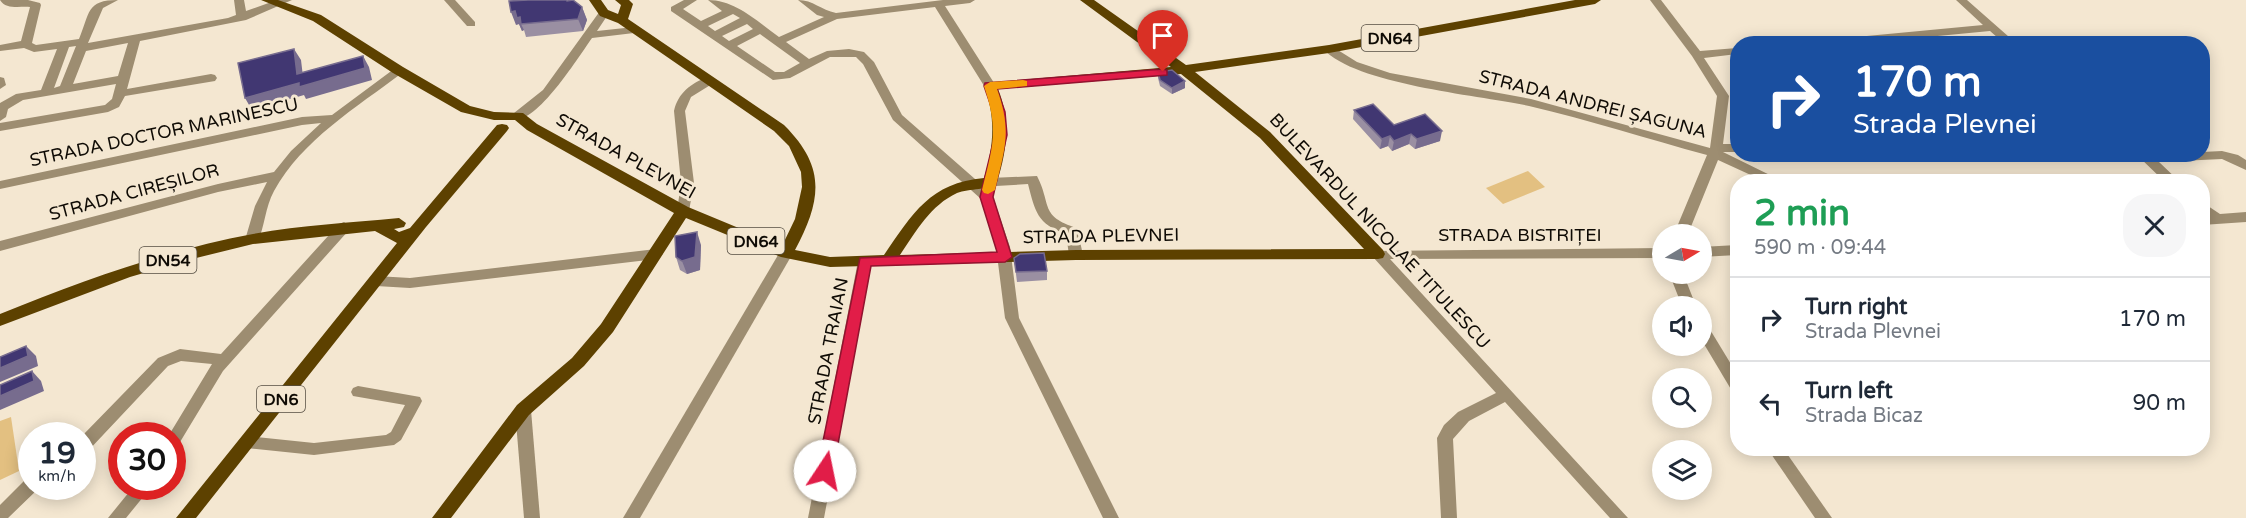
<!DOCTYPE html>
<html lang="en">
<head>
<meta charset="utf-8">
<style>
	body { margin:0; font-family:"Varela Round",sans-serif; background:#f6f6f7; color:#1f2937; height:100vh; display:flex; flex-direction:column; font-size:22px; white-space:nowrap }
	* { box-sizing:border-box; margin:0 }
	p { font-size:20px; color:#747a83 }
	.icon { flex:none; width:33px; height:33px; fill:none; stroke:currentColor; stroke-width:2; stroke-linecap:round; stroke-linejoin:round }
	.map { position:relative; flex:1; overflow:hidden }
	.details { position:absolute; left:1730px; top:174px; width:480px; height:282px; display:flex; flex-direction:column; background:#fff; border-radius:24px; box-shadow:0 3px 15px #0003 }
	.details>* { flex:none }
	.top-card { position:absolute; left:1730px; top:36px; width:480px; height:126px; border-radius:24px; box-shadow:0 3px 15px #0003; background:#1a4fa0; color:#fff; overflow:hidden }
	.needle { width:39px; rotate:80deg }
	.tools { position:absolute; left:1652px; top:224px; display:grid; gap:12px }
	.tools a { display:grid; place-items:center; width:60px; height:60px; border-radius:50%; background:#fff; box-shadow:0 3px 15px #0003; font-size:30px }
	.speed { position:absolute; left:18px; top:422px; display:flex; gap:12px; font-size:30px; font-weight:700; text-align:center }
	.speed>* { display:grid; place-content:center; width:78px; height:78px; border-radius:50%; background:#fff; box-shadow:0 3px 15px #0003; line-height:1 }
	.speed small { font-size:15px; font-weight:400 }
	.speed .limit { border:9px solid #d22; background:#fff; color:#111 }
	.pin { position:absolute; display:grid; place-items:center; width:51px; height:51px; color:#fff; margin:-62px -26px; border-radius:50% 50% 50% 0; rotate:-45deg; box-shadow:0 0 6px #0007 }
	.pin .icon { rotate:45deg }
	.me { position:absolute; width:66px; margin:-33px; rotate:11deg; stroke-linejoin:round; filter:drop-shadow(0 0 4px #0008) }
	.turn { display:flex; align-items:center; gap:21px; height:126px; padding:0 24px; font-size:27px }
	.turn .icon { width:78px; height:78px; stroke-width:2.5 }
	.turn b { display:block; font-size:42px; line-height:51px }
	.round { display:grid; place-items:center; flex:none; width:63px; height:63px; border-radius:24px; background:#f6f6f7 }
	.summary { display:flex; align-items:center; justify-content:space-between; height:102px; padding:0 24px }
	h1 { font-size:36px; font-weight:700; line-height:45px; color:#1e9e55 }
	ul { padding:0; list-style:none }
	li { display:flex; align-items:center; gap:18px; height:84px; padding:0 24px; border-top:2px solid #e0e1e3 }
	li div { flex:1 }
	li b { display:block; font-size:22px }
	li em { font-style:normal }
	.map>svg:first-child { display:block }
	.green { fill:#e3c081 }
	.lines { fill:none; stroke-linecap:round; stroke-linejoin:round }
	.minor { fill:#9d8d71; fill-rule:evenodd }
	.major { fill:#5d4100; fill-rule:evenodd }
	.wall { fill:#9a8fa2 }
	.shaded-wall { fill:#776c8e }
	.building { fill:#413772; stroke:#776c8e; stroke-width:1.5 }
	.route { fill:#e11d48; stroke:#92132f; stroke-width:1.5 }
	.slow { fill:#f59e0b }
	.labels { text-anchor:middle; stroke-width:6; stroke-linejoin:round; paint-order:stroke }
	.shield { fill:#f4e7d1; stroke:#544d42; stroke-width:1.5 }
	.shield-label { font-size:16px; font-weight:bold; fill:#0f0b05 }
	.street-label { font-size:18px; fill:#0f0b05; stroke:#f4e7d1 }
</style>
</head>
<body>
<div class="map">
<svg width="2246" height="518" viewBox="0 0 2246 518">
	<rect width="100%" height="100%" fill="#f4e7d1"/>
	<g class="green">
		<polygon points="1528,171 1545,187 1503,204 1486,188"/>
		<polygon points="11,417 19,471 0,480 0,421"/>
	</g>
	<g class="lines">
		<g class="minor">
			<path d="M0 0H28L40 3 41 5 32 43 36 45 79 39C90 13 86 0 118 0L103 8 88 43 228 18 236 15 234 0H244L246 11 277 0H292L246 20 140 41 127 89 211 74 215 75 217 78 215 81 125 96 119 107 108 112 0 131V123L105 105 112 99 116 84 23 100 8 109 6 117 0 121V103L16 94 41 90 57 49 34 52 24 48 0 51V45L21 41 30 7C20 6 6 10 0 0ZM128 43 118 76 73 84 86 51ZM76 46 60 86 54 88 69 47Z"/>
			<polygon points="444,0 455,0 475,22 475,26 467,26"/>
			<path d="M684 0H697L683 9 701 21 722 11 708 0C735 0 757 21 779 37L824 17 817 15 798 0C813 0 821 10 836 13L943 0H975L970 3 945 6 996 86 990 90 986 89 935 7 837 19 786 42 809 59 827 51 849 49 864 52 874 62 902 115 983 186 986 179 990 178 1037 176C1052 205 1039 216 1077 228L1083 255 1076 260 1069 255 1066 234C1037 224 1035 211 1028 184L996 186 993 197 1010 247 1019 318 1119 518H1103L1005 318 996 247 981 199 893 120 863 64 856 57H830L790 78 773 80 671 11V7ZM733 14 740 18 715 31 708 26ZM747 24 753 29 729 41 722 36ZM760 34 800 63 784 72H775L737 46Z"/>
			<path d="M1650 0H1661L1700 51 1737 48V54L1704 58 1729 96 1723 144H1737V152H1723L1784 182H1766L1718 160 1688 234H1674L1707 155C1648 139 1589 120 1529 106 1479 95 1357 85 1323 49L1329 46 1333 47 1357 62 1390 73 1531 99 1710 148 1717 96 1692 56Z"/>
			<polygon points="1956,0 1967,0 2017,44 2005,44 1990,31 1854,44 1809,44 1814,41 1983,25"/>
			<path d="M604 10 609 13 597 31 634 27 640 30 634 33 592 38C579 56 537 124 514 119L512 116 514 113 543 90 600 11Z"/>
			<path d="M398 66 404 70 402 73C357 107 302 140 274 191 265 207 265 227 257 243H247L245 240 255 206 267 182 218 192 0 251V241L218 184 274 172 291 151 321 123 302 125 0 189V181L302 117 332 115Z"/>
			<polygon points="0,77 4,78 6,85 0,89"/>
			<path d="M708 77 712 78 714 81 712 84 691 97 685 111 694 183 689 211 683 216 677 211 681 183 674 111C678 93 691 83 708 77Z"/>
			<polygon points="2222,151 2238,155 2246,160 2246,170 2222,159 2159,162 2180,182 2165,182 2138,156 2202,154 2202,152"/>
			<polygon points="2202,202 2220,214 2246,212 2246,222 2202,225 2202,215 2204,215 2202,213"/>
			<polygon points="344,222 351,227 349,230 223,371 177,447 172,449 172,435 169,435 212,364 181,361 168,366 87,452 82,453 82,436 158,358 180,349 221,354 339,224"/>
			<polygon points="1737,245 1737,255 1701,257 1701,247"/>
			<polygon points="786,248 793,253 640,518 623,518 781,250"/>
			<polygon points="1662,248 1662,258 1390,259 1628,518 1610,518 1505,402 1469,421 1453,439 1457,518 1441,518 1437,438 1444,425 1458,412 1496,393 1373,257 1371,254 1373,251"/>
			<polygon points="656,249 663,254 656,259 410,288 376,286 369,281 376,276 410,278"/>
			<polygon points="865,256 872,261 824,518 808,518 858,261"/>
			<polygon points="1669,273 1683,273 1696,306 1682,306"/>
			<polygon points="1701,322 1706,323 1737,374 1737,393 1732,391 1701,339"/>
			<polygon points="358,386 420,397 422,401 420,405 401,440 394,445 314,455 246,448 241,446 238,442 241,438 246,436 314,443 386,435 391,432 405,405 353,396 351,392 353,388"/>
			<polygon points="523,404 528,406 531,410 540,518 524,518 515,410 518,406"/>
			<polygon points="1767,448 1783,448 1832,518 1815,518"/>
			<polygon points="32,477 32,486 39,486 38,489 8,518 0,518 0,505 26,479"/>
			<polygon points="134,486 152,486 126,518 108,518"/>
		</g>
		<g class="major">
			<path d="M261 0H278L321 15 403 67 470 106 494 112 523 113 537 124 688 207 782 246 795 219 802 187 801 172 789 146 774 131 618 23 600 16 589 0H601L608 10 618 14 621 5 615 0H629L633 4 628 19 784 125C826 167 822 199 795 250L830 257 884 255C913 213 930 183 984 178 994 146 996 117 984 86L985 83 1171 67 1080 0H1094L1186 65 1329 45 1575 0H1601L1595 4 1329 53 1195 72 1270 132 1383 250 1385 254 1383 258 1378 259 1076 260 830 267 781 257 686 218 613 332 584 366 529 415 451 518H432L517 405 572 358 601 324 674 213 527 130 515 120H494L461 112 393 73 313 21ZM1181 74 1260 138 1364 249 1076 250 900 255C916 231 931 205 957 193 969 188 990 191 997 182 1007 150 1011 121 998 89Z"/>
			<path d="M502 124 507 125 509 128 507 131 426 227 196 518H176L397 243 375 231 253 244 188 260 130 277 0 326V314C82 281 166 250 253 234 301 225 350 223 399 218L406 223 404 227 394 229 399 232 410 228 497 125Z"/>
		</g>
	</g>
	<g class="wall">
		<polygon points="567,1 582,7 587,20 583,31 526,37 524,30 522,31 519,24 516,25"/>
		<polygon points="1158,72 1185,81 1185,88 1172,94 1160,86 1158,78"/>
		<polygon points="1354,110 1394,125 1440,141 1415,149 1409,144 1392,151 1388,146 1380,149 1353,119"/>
		<polygon points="701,245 700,270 687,274 680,270 676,257"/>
		<polygon points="1014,258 1047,271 1047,280 1017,282"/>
	</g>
	<g class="shaded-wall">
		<polygon points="582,7 587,20 583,31 578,19"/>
		<polygon points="515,11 520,17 521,24 524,30 522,31 519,24 516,25 511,12"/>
		<polygon points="294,49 301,60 304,85 363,56 369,67 372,80 306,99 304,95 252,110 245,98 297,74"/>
		<polygon points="1185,81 1185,88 1172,94 1172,88"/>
		<polygon points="1442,131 1440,141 1415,149 1417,139"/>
		<polygon points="1411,134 1409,144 1392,151 1394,141"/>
		<polygon points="1390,136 1388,146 1380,149 1382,139"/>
		<polygon points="697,232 701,245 700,270 687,274 682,261"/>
		<polygon points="26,346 36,356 38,366 0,382 0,368"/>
		<polygon points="32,371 41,381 44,391 0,410 0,396"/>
	</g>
	<g class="building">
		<polygon points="528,0 566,0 567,1 573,0 582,7 578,19 521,24 520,17 517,18 515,11 511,12 509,1"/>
		<polygon points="294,49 297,74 363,56 365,68 299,87 299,83 245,98 238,63"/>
		<polygon points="1172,70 1185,81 1172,88 1160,80 1158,72"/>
		<polygon points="1373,104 1394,125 1425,114 1442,131 1417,139 1411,134 1394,141 1390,136 1382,139 1354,110"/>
		<polygon points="697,232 695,257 682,261 676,257 675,236"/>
		<polygon points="1044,253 1047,271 1016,272 1014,258 1020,254"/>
		<polygon points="26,346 28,356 0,368 0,357"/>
		<polygon points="32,371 34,381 0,396 0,385"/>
	</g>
	<polygon class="route" points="1163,69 1167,70 1167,75 997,89 1005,112 1007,135 993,197 1012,257 1005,262 871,266 833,471 830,476 819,476 817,471 860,258 997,252 980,197 995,135 993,112 984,86 985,83"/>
	<path class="slow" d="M1023 80 1027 81V86L997 89C1012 131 1005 148 995 190L988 194 984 193 982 190C993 145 999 131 984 86L990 82Z"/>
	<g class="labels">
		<g class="shield">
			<rect x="1361.5" y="25" width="57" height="26" rx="4.5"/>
			<rect x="727.5" y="228" width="57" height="26" rx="4.5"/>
			<rect x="139.5" y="247" width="57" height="26" rx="4.5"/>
			<rect x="257" y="386" width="48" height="26" rx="4.5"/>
		</g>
		<g class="shield-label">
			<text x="1390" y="44">DN64</text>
			<text x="756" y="247">DN64</text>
			<text x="168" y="266">DN54</text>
			<text x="281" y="405">DN6</text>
		</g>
		<g class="street-label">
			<text transform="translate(1593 104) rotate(14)" y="6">STRADA ANDREI ȘAGUNA</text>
			<text transform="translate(164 132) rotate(-12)" y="6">STRADA DOCTOR MARINESCU</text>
			<text transform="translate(626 156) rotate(29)" y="6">STRADA PLEVNEI</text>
			<text transform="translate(134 192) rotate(-15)" y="6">STRADA CIREȘILOR</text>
			<text transform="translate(1380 231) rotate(47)" y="6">BULEVARDUL NICOLAE TITULESCU</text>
			<text x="1520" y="241">STRADA BISTRIȚEI</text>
			<text transform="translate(1101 236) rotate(-1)" y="6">STRADA PLEVNEI</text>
			<text transform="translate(828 351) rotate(-79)" y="6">STRADA TRAIAN</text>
		</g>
	</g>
</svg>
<div class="tools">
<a><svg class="needle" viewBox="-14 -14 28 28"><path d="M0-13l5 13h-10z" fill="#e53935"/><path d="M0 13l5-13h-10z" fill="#747a83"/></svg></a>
<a><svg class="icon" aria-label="sound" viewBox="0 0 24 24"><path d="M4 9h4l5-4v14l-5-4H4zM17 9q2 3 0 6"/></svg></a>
<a><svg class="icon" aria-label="search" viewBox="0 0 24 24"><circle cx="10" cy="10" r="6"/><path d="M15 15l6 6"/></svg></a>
<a><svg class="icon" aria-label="layers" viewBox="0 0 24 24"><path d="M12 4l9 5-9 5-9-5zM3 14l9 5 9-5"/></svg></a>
</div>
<div class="speed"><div>19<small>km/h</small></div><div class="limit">30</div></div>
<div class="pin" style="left:1163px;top:72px;background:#d93025"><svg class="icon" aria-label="arrive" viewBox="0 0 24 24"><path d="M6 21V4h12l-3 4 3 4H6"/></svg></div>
<svg class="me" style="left:825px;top:471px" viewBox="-20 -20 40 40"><circle r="19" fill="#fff"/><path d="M0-13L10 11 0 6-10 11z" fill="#e11d48"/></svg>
<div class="top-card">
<div class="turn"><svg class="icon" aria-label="right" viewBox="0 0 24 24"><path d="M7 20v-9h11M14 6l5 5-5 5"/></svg><div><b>170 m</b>Strada Plevnei</div></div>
</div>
<section class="details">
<div class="summary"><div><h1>2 min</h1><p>590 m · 09:44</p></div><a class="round"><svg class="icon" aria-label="close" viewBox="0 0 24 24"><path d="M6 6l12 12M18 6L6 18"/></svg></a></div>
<ul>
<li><svg class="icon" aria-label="right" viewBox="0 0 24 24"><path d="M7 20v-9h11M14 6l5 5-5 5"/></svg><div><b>Turn right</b><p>Strada Plevnei</p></div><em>170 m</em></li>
<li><svg class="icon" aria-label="left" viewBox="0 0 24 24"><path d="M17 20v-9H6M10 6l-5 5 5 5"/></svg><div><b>Turn left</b><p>Strada Bicaz</p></div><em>90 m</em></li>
</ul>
</section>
</div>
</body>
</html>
